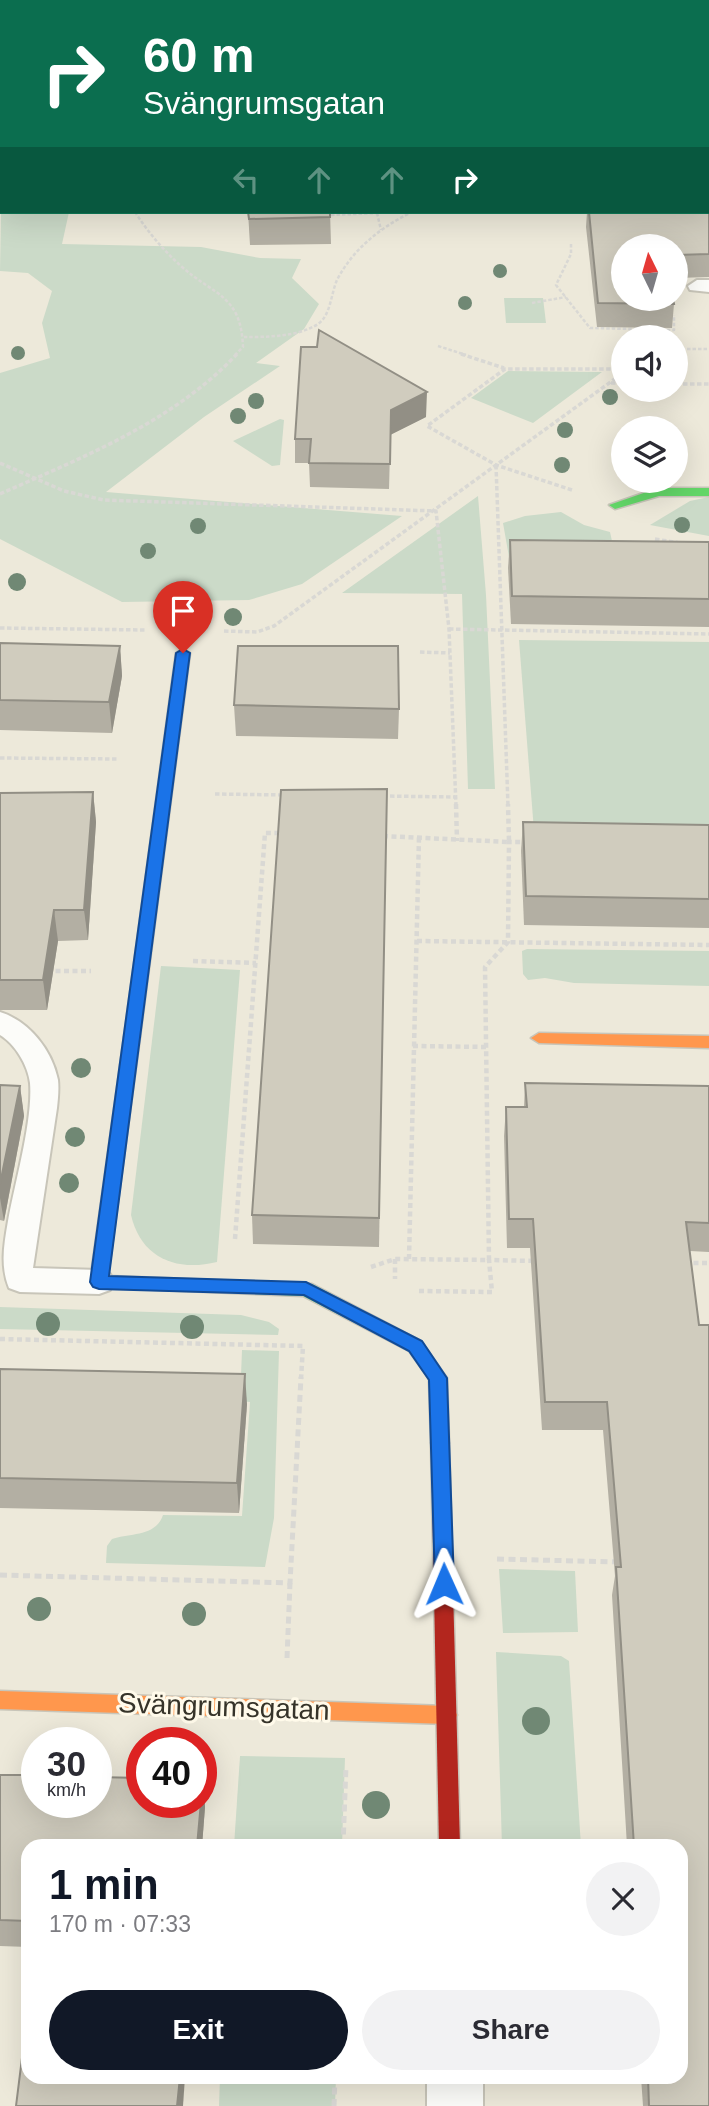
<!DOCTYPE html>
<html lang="en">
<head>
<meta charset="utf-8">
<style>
	body { margin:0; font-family:Arial,sans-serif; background:#f2f2f3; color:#2b2b33; height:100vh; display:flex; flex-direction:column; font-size:26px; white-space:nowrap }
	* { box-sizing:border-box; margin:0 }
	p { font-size:23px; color:#7c7c81 }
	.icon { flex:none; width:38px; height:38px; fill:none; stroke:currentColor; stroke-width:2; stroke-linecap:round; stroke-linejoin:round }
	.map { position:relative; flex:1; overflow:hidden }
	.drawer { position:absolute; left:21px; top:1839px; width:667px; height:245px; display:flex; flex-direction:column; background:#fff; border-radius:21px; box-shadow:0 7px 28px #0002 }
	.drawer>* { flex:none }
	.banner { position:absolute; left:0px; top:0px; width:710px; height:214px; box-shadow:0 7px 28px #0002; background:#0b6e4f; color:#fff; overflow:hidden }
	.needle { width:46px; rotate:355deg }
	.tools { position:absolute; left:611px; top:234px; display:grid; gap:14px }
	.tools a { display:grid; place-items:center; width:77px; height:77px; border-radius:50%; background:#fff; box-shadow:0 7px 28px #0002; font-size:35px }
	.speed { position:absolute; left:21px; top:1727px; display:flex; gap:14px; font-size:35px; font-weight:700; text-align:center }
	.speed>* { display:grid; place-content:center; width:91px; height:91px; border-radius:50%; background:#fff; box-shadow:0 7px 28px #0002; line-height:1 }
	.speed small { font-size:18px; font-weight:400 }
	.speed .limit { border:10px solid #d22; background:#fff; color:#111 }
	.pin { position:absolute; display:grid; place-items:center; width:60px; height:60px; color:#fff; margin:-72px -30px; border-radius:50% 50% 50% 0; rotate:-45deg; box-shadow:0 0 7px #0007 }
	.pin .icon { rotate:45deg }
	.me { position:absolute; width:77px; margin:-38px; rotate:359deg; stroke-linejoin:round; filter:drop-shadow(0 0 5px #0008) }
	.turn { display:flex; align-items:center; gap:24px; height:147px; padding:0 28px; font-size:32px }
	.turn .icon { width:91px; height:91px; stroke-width:2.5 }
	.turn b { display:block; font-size:49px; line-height:60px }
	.lanes { display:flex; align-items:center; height:66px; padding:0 28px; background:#0003; justify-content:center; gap:35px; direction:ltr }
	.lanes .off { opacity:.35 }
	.round { display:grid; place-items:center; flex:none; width:74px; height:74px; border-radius:37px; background:#f2f2f3 }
	.overview { display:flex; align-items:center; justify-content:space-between; height:119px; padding:0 28px }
	h1 { font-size:42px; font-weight:700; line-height:52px; color:#111827 }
	.cta { display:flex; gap:14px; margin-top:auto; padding:14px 28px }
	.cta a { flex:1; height:80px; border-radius:42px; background:#111827; color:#fff; font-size:28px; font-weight:700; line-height:80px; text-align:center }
	.cta a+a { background:#f2f2f3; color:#2b2b33 }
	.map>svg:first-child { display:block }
	.green { fill:#cbdac8 }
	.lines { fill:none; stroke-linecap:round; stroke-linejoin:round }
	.lane-casing { stroke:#c8c5b9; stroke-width:4 }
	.street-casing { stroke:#c8c5b9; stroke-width:4 }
	.fast-casing { stroke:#c8c5b9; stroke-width:3 }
	.slow-casing { stroke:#c8c5b9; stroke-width:3 }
	.jam-casing { stroke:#c8c5b9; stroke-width:3 }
	.path-far3 { stroke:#d9d8d4; stroke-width:2.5; stroke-dasharray:3.5 2; stroke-linecap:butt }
	.path-far2 { stroke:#d9d8d4; stroke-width:3.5; stroke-dasharray:4.5 2.5; stroke-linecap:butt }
	.path-far1 { stroke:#d9d8d4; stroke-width:4.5; stroke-dasharray:5 3.5; stroke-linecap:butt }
	.path { stroke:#d9d8d4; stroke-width:5; stroke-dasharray:7 4.5; stroke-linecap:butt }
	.lane { fill:#fcfcf9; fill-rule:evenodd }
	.street { fill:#fcfcf9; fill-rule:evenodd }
	.fast { fill:#63d668; fill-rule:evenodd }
	.slow { fill:#ff974d; fill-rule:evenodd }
	.jam { fill:#b3261e; fill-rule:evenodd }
	.tree { fill:#708874 }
	.wall { fill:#b3afa3 }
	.shaded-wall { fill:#928f85 }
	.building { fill:#d0ccbe; stroke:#928f85; stroke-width:2 }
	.route { fill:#1a73e8; stroke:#114b97; stroke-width:2 }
	.labels { text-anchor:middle; stroke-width:6; stroke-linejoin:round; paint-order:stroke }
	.near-street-label { font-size:28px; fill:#363329; stroke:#fffaea }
</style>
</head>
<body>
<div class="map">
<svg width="709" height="2106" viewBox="0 0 709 2106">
	<rect width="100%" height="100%" fill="#ede9da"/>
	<g class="green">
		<polygon points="1,211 69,212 62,244 201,247 260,258 301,259 292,278 319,304 304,329 256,363 280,366 204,417 106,492 402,516 302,584 249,600 122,602 0,539 0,373 50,358 42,323 52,291 28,273 0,271"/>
		<polygon points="504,298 543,298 546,323 506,323"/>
		<polygon points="508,371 602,372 533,423 471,398"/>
		<polygon points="280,419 284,420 280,465 272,466 233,441"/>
		<polygon points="478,496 486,595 495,789 468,789 462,594 342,593"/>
		<polygon points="709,497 709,536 650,525 690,501"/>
		<polygon points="561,512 584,525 610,532 614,550 509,557 503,523 525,516"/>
		<polygon points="519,640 709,642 709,832 534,831"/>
		<polygon points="527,949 709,951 709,986 574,983 545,978 528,980 523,974 522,951"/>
		<path d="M161 966 240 970 217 1262C176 1272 141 1258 131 1215Z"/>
		<polygon points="0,1307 241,1315 269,1322 279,1329 278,1335 0,1329"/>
		<path d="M242 1350 279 1351 274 1518 265 1567 106 1563 107 1546 112 1539C129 1533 156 1537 163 1515L242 1516 250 1402 240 1401Z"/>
		<polygon points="499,1569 575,1571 578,1632 503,1633"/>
		<polygon points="496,1652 561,1656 569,1661 581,1846 502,1846"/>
		<polygon points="240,1756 345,1758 342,1846 234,1846"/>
		<polygon points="220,2077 336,2077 335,2106 219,2106"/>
	</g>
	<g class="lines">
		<defs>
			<g id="lane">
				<polygon points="697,280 709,280 709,292 690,290 688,286"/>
				<path d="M0 1012C29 1021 52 1050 58 1080 59 1089 58 1099 57 1108L33 1268 99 1270 110 1274 114 1282 110 1290 99 1294 20 1292 9 1288C0 1266 4 1244 8 1221 15 1182 33 1120 30 1083 28 1065 15 1044 0 1035Z"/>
			</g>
			<g id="street">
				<rect x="0" y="60" width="2" height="14"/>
				<rect x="427" y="2077" width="56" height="29"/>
			</g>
			<g id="fast">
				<polygon points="658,488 709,488 709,496 659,496 615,509 609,505"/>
				<polygon points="132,1032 140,1037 108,1276 312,1284 421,1341 447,1378 449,1443 446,1448 440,1451 434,1448 431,1443 429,1379 409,1351 303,1296 93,1287 90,1282 124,1037"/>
			</g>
			<g id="slow">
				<polygon points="183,649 190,653 140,1037 132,1042 124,1037 176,653"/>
				<polygon points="539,1033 709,1036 709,1048 539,1043 531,1038"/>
				<polygon points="0,1691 447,1706 454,1709 457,1715 454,1721 447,1724 0,1709"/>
			</g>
			<polygon id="jam" points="440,1435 446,1438 449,1443 460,1846 439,1846 431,1443 434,1438"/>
		</defs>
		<use href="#lane" class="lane-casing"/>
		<use href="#street" class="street-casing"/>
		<use href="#fast" class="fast-casing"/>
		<use href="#slow" class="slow-casing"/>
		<use href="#jam" class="jam-casing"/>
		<g class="path-far3">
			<path d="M135 212C148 232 163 250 181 266 214 296 241 294 243 347L235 355"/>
			<polyline points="377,213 381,230"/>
			<polyline points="331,215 377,213"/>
			<polyline points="571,244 571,254 556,285 590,328 674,330 674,315"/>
			<polyline points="532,303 566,297"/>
			<path d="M244 337C267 337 298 337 318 324 331 315 331 293 337 280 353 249 381 227 412 212"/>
			<polyline points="438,346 466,355"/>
			<polyline points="676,349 709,349"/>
		</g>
		<g class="path-far2">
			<polyline points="461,354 504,368"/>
			<polyline points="611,383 623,383"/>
			<polyline points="676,384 709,384"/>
			<polyline points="0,463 64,491 104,500 436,511 449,629 456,806"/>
			<polyline points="496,465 508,806"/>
			<polyline points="572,490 496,465 427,426 505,369 623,369"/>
			<path d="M0 494C83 457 173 422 237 354"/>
			<polyline points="655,539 680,543"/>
			<polyline points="0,628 145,630"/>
			<polyline points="449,629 709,634"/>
			<polyline points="224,631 257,632 274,626 623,373"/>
			<polyline points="420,652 450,653"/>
			<polyline points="0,758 119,759"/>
			<polyline points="215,794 287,795"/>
			<polyline points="383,796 455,797"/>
		</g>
		<g class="path-far1">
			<polyline points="456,804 457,841"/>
			<polyline points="383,836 509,842 508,804"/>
			<polyline points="417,941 709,945"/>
			<polyline points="193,961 256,963"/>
			<polyline points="47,971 91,971"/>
			<polyline points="413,1046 489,1047"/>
			<polyline points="235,1239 265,833 283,833"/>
			<polyline points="395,1259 395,1279"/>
			<polyline points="409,1259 419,837"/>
			<polyline points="685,1263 709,1263"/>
			<polyline points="371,1267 395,1259 489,1260 485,967 508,942 509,842 524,842"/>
			<polyline points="419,1291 492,1292 489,1260 537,1261"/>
			<polyline points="0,1339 303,1346 301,1379"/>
		</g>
		<g class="path">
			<polyline points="497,1559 618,1562"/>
			<polyline points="0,1575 290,1583 301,1377"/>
			<polyline points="287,1658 290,1583"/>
			<polyline points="343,1846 346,1766"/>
			<polyline points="334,2106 335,2077"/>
		</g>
		<use href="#lane" class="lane"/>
		<use href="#street" class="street"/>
		<use href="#fast" class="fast"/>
		<use href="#slow" class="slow"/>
		<use href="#jam" class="jam"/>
	</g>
	<g class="tree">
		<circle cx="500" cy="271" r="7"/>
		<circle cx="465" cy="303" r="7"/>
		<circle cx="18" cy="353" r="7"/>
		<circle cx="610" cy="397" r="8"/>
		<circle cx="256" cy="401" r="8"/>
		<circle cx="238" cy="416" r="8"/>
		<circle cx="565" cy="430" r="8"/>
		<circle cx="562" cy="465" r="8"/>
		<circle cx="682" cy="525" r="8"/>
		<circle cx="198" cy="526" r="8"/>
		<circle cx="148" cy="551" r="8"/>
		<circle cx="17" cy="582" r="9"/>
		<circle cx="233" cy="617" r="9"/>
		<circle cx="81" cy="1068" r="10"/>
		<circle cx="75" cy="1137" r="10"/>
		<circle cx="69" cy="1183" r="10"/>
		<circle cx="48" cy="1324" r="12"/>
		<circle cx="192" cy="1327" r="12"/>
		<circle cx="39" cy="1609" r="12"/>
		<circle cx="194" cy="1614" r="12"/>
		<circle cx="536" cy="1721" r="14"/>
		<circle cx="376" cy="1805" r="14"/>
	</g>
	<g class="wall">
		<polygon points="709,118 709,277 676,278 676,247 623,247 674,304 672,328 597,327 586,227 587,212 709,212"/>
		<polygon points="248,212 330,212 331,244 250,245"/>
		<polygon points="426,417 390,435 389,489 310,487 309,463 295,463 295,439"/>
		<polygon points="510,540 709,542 709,627 511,624 508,568"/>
		<polygon points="0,643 120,646 122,676 112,733 0,730"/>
		<polygon points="234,705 399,709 398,739 236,736"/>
		<polygon points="387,789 379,1247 253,1244 252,1215"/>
		<polygon points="93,792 96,822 88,940 58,941 47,1010 0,1010 0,793"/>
		<polygon points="523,822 709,825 709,928 524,925 521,851"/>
		<polygon points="525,1083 709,1086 709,1252 690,1251 709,2106 643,2106 641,2077 681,2077 681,1846 627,1846 612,1595 615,1576 603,1430 542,1430 530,1248 507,1248 504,1136 506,1107 524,1107"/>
		<polygon points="0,1085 20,1086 24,1116 4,1221 0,1220"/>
		<polygon points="0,1369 247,1404 239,1513 0,1508"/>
		<polygon points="0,1775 203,1779 205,1807 202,1846 28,1846 28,1947 0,1946"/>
	</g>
	<g class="shaded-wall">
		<polygon points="427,392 426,417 390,435 389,489 391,410"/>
		<polygon points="120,646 122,676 112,733 109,702"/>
		<polygon points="93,792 96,822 88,940 84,910"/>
		<polygon points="54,910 58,941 47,1010 43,980"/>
		<polygon points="20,1086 24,1116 4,1221 0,1198 0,1184"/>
		<polygon points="245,1374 247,1404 239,1513 237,1483"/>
		<polygon points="203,1779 205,1807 202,1846 197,1846"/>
		<polygon points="180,2077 185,2077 183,2106 177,2106"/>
	</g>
	<g class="building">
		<polygon points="134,0 205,0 205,2 151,2 152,1 134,1"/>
		<rect x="350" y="0" width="178" height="2"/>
		<polygon points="709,118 709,254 676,255 676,247 623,247 623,299 673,299 674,304 598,303 589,212 709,212"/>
		<polygon points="248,212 330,212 330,217 249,219"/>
		<polygon points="319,330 427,392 391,410 390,464 309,463 311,439 295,439 301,347 317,347"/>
		<polygon points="510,540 709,542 709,599 512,596"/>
		<polygon points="0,643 120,646 109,702 0,700"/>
		<polygon points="238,646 398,646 399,709 234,705"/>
		<polygon points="387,789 379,1218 252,1215 281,790"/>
		<polygon points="93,792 84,910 54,910 43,980 0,980 0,793"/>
		<polygon points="523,822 709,825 709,899 526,896"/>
		<polygon points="525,1083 709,1086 709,1223 686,1222 699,1325 709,1325 709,2106 649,2106 648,2077 681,2077 681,1846 634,1846 616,1567 621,1567 607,1402 545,1402 533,1219 509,1219 506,1107 527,1107"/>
		<polygon points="0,1085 20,1086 0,1184"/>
		<polygon points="0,1369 245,1374 237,1483 0,1478"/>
		<polygon points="0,1775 37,1775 37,1802 96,1802 96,1777 142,1778 142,1802 201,1802 197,1846 28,1846 28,1921 0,1920"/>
		<polygon points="28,2010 28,2077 180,2077 177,2106 16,2106"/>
	</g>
	<polygon class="route" points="183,649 190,653 109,1276 306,1282 422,1341 447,1378 454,1584 451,1590 444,1592 438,1590 435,1584 429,1380 409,1351 304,1295 99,1289 93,1287 90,1282 176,653"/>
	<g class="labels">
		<g class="near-street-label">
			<text transform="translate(224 1706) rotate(2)" y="10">Svängrumsgatan</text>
		</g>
	</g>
</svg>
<div class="tools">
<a><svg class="needle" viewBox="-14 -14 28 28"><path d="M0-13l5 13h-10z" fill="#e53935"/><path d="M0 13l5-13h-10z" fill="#7c7c81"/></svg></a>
<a><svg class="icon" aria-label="sound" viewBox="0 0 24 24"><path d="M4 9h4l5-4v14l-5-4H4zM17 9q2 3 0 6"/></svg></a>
<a><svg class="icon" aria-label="layers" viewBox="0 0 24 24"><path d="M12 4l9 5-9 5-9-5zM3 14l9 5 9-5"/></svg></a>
</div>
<div class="speed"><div>30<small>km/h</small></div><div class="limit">40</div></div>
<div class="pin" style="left:183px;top:653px;background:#d93025"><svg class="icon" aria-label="arrive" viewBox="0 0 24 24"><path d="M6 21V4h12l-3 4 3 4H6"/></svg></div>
<svg class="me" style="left:444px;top:1584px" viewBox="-20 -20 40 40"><path d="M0-17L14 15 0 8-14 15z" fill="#1a73e8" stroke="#fff" stroke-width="4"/></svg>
<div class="banner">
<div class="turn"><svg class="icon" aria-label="right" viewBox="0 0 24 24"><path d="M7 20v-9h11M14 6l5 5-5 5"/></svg><div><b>60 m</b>Svängrumsgatan</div></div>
<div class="lanes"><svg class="icon off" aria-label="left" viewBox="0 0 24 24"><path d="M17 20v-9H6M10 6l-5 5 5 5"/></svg><svg class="icon off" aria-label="ahead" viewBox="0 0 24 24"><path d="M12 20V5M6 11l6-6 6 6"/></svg><svg class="icon off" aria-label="ahead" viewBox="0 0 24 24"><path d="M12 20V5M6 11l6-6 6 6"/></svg><svg class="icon" aria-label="right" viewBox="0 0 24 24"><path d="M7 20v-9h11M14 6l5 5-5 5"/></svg></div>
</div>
<section class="drawer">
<div class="overview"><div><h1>1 min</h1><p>170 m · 07:33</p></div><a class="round"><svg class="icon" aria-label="close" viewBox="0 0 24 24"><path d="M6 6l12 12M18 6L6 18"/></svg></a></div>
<div class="cta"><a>Exit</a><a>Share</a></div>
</section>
</div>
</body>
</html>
